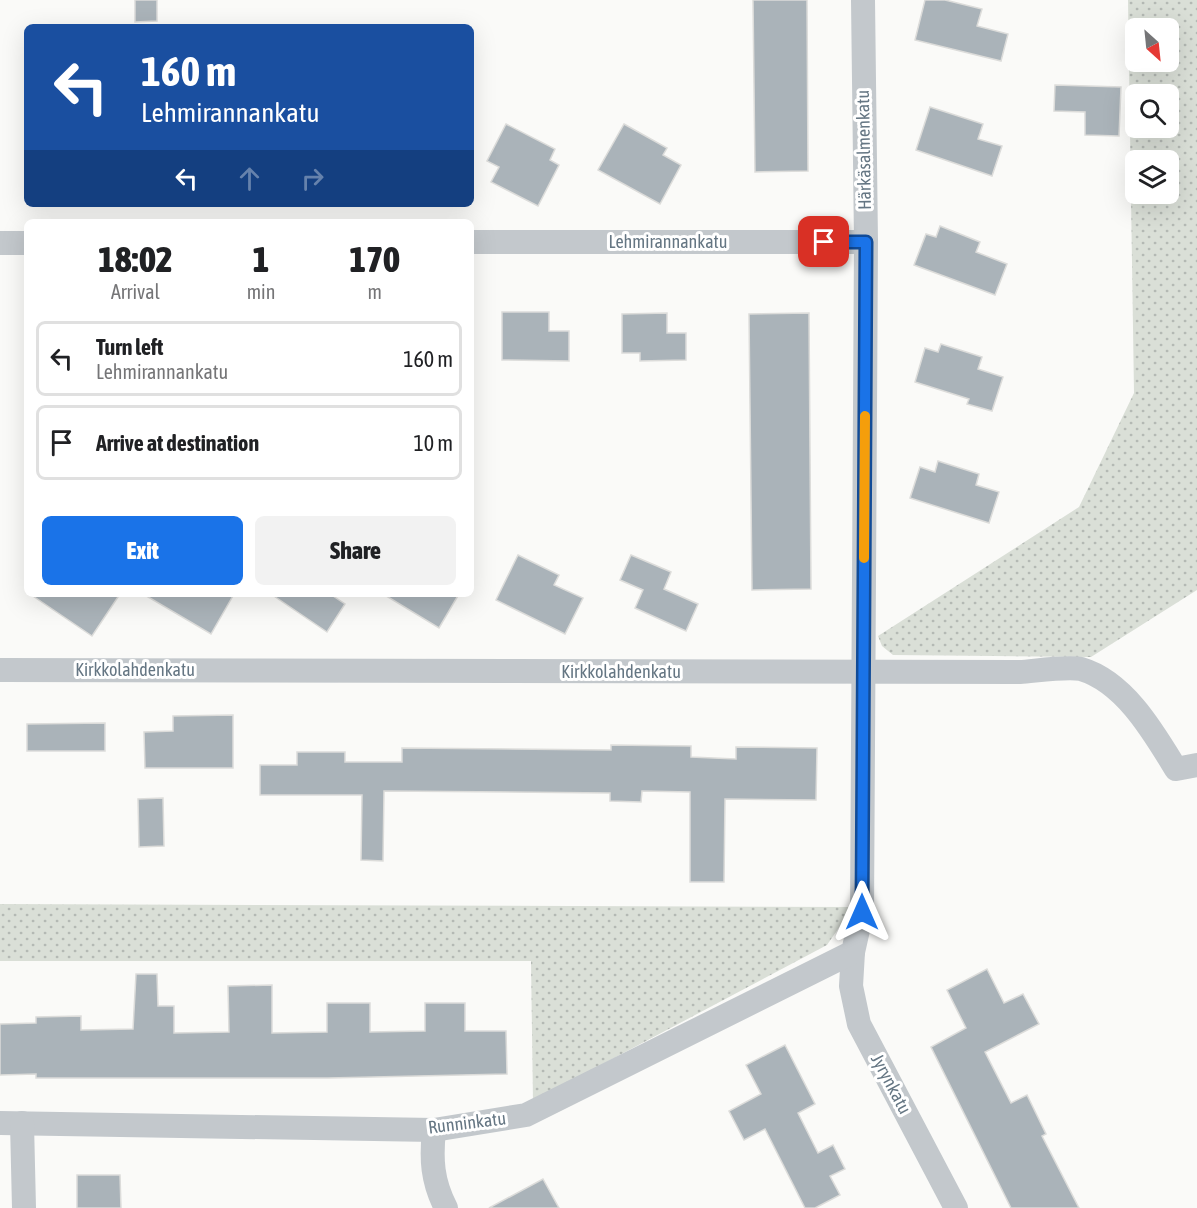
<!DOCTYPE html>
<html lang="en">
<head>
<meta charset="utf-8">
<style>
	body { margin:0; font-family:"Asap Condensed",sans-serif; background:#f2f2f2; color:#202124; height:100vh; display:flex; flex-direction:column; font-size:22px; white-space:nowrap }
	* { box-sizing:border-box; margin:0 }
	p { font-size:20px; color:#757577 }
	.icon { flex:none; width:33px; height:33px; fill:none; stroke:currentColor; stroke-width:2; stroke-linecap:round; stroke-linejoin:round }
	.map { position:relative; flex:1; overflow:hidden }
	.drawer { position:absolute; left:24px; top:219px; width:450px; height:378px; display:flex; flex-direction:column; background:#fff; border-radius:9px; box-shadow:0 6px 24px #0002 }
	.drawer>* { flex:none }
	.banner { position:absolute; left:24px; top:24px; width:450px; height:183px; border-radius:9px; box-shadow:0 6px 24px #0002; background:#1a4fa0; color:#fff; overflow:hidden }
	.needle { width:39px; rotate:153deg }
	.fabs { position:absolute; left:1125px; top:18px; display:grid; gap:12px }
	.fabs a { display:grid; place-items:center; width:54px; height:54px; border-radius:9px; background:#fff; box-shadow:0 6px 24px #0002; font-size:30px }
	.pin { position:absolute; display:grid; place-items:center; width:51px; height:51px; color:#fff; margin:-26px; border-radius:12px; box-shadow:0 3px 9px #0006 }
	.me { position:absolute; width:66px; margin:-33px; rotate:0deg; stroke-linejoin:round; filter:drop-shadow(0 0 4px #0008) }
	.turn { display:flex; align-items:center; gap:21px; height:126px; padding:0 18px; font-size:27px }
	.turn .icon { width:78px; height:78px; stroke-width:2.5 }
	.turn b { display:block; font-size:42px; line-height:51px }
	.lanes { display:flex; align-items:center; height:57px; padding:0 18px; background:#0003; justify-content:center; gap:30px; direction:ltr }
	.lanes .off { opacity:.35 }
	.eta { display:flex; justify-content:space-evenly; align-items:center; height:102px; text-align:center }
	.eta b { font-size:36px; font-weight:800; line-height:42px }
	.button { display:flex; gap:12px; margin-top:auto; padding:12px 18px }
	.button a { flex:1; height:69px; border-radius:9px; background:#1a73e8; color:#fff; font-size:24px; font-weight:800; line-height:69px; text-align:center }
	.button a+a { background:#f2f2f2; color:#202124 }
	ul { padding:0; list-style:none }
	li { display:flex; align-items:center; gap:18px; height:75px; margin:0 12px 9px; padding:0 6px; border:3px solid #e0e0e0; border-radius:9px }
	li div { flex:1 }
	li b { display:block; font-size:22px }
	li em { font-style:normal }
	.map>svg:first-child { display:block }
	.park { fill:url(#park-dots); fill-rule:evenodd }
	.building { fill:#aab3b9; stroke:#dcdcda; stroke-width:1.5 }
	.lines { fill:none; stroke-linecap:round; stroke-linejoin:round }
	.street { stroke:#c3c8cc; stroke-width:24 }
	.route-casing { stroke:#114b97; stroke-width:15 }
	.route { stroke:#1a73e8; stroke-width:10 }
	.slow { stroke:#f59e0b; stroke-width:10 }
	.labels { text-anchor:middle; stroke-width:6; stroke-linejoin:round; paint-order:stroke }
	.street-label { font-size:18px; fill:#657683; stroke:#fff }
</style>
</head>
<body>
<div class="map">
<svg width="1197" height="1208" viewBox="0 0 1197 1208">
	<defs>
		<pattern id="park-dots" width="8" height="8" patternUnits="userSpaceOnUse" patternTransform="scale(1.5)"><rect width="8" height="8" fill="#dadfd7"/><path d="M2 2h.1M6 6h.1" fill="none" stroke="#b4b9b4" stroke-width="1.8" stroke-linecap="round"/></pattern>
	</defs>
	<rect width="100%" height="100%" fill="#fafaf8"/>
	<g class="park">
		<path d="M1128 0H1197V590L1091 657 893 655 882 646 878 636 1079 507 1134 393ZM1136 28H1168V62H1136ZM1136 94H1168V128H1136ZM1136 160H1168V194H1136Z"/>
		<polygon points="0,904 853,907 827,945 533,1101 531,961 0,961"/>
	</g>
	<g class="building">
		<polygon points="135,0 157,0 157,21 135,22"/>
		<polygon points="753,0 807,0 808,171 755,172"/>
		<polygon points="925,0 945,0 982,9 977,26 1008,34 1001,61 915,40"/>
		<polygon points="1055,85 1121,87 1119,136 1085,135 1085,112 1054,111"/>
		<polygon points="930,107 983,124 978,139 1002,146 992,176 916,150"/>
		<polygon points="506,124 555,149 550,160 559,165 538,206 491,182 499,167 487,161"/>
		<polygon points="624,124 667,148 663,155 681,165 660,204 598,170"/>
		<polygon points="940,226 980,242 976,252 1007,264 995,295 914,265 926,234 936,237"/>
		<polygon points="502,312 549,312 549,331 569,331 569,361 502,360"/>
		<polygon points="667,313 667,333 686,333 686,360 640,361 640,353 622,353 622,314"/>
		<polygon points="809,313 811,589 752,590 749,314"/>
		<polygon points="941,344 982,357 978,369 1003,377 992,411 967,404 969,399 915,382 925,348 938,352"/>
		<polygon points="938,461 979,474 976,485 999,492 989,523 910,498 920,467 935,472"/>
		<polygon points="518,555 559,575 554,585 583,598 565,634 496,600"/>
		<polygon points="631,555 671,572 664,589 698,604 686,631 635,608 643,590 620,580"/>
		<polygon points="30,594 120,594 92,636"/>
		<polygon points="143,594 234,594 211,634"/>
		<polygon points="271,594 330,594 345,604 327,632"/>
		<polygon points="383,594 459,594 439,628"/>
		<polygon points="233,715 233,768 145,768 144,732 173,731 173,716"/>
		<polygon points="105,723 105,751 27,751 27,724"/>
		<polygon points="611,745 691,746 691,757 736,759 736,747 817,748 816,800 725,799 724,882 690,882 690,792 642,791 641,802 610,801 610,793 384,791 383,861 361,860 362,795 260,795 260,765 297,765 297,752 345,752 345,762 402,762 402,748 611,750"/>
		<polygon points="163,798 164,846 139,847 138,799"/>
		<polygon points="987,969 1004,1003 1023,994 1039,1024 985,1052 1011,1103 1027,1095 1046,1134 1042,1136 1079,1208 1011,1208 931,1047 966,1028 947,990"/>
		<polygon points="136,974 157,974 158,1006 174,1006 174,1033 229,1032 228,986 272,985 272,1033 327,1032 327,1003 370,1003 370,1032 425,1031 425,1003 465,1003 465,1031 506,1031 507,1074 328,1078 36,1078 36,1074 0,1075 0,1024 36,1023 36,1017 81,1016 81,1030 133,1029"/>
		<polygon points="785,1045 815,1104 798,1113 818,1153 833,1145 845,1169 830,1176 840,1195 815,1208 805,1208 765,1129 744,1140 729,1111 761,1094 746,1065"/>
		<polygon points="77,1175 120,1175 121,1208 77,1208"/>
		<polygon points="543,1179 559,1208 489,1208"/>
	</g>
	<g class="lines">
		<g class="street">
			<polyline points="471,242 866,242"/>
			<polyline points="0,243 27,243"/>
			<path d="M0 670 1020 672C1035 671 1067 666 1081 669 1125 682 1154 733 1176 769L1197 765"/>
			<polyline points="853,952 851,986 859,1024 956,1208"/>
			<polyline points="0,1123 434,1130 526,1115 853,952 862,912 866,242 863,0"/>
			<polyline points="22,1123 24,1208"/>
			<path d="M434 1130C431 1159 432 1181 446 1208"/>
		</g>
	</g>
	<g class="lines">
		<defs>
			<polyline id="route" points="824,242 866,242 862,912"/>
		</defs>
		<use href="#route" class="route-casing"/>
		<use href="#route" class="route"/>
		<polyline class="slow" points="864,558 865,416"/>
	</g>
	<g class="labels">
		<g class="street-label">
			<text transform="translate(864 150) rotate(-91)" y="6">Härkäsalmenkatu</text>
			<text x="668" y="248">Lehmirannankatu</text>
			<text x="135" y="676">Kirkkolahdenkatu</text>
			<text x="621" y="678">Kirkkolahdenkatu</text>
			<text transform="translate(891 1084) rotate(62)" y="6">Jyrynkatu</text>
			<text transform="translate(467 1123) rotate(-7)" y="6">Runninkatu</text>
		</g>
	</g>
</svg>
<div class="fabs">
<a><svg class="needle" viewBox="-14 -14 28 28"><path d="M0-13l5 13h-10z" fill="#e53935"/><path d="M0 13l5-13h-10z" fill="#757577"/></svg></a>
<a><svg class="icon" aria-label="search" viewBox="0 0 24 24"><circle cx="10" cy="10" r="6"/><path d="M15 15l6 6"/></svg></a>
<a><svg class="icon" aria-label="layers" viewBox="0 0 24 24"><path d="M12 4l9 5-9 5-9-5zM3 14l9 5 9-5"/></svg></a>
</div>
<div class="pin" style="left:824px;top:242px;background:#d93025"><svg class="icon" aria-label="arrive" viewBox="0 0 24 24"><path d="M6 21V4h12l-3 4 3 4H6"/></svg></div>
<svg class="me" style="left:862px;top:912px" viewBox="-20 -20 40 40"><path d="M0-17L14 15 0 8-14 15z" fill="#1a73e8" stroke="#fff" stroke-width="4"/></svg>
<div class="banner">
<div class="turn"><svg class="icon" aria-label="left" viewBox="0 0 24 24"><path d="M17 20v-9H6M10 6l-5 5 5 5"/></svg><div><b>160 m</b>Lehmirannankatu</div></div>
<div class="lanes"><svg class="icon" aria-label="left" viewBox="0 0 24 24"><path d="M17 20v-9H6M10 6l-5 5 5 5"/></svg><svg class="icon off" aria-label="ahead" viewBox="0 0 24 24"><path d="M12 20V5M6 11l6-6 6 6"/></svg><svg class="icon off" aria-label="right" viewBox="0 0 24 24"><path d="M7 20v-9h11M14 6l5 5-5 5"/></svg></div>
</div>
<section class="drawer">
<div class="eta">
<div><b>18:02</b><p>Arrival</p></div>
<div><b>1</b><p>min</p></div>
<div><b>170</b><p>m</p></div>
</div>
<ul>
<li><svg class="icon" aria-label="left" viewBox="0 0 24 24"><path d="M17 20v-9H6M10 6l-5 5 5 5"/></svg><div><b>Turn left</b><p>Lehmirannankatu</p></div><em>160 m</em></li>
<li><svg class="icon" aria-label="arrive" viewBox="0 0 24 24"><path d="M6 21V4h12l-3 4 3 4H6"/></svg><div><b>Arrive at destination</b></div><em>10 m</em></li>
</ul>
<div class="button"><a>Exit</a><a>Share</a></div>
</section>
</div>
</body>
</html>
